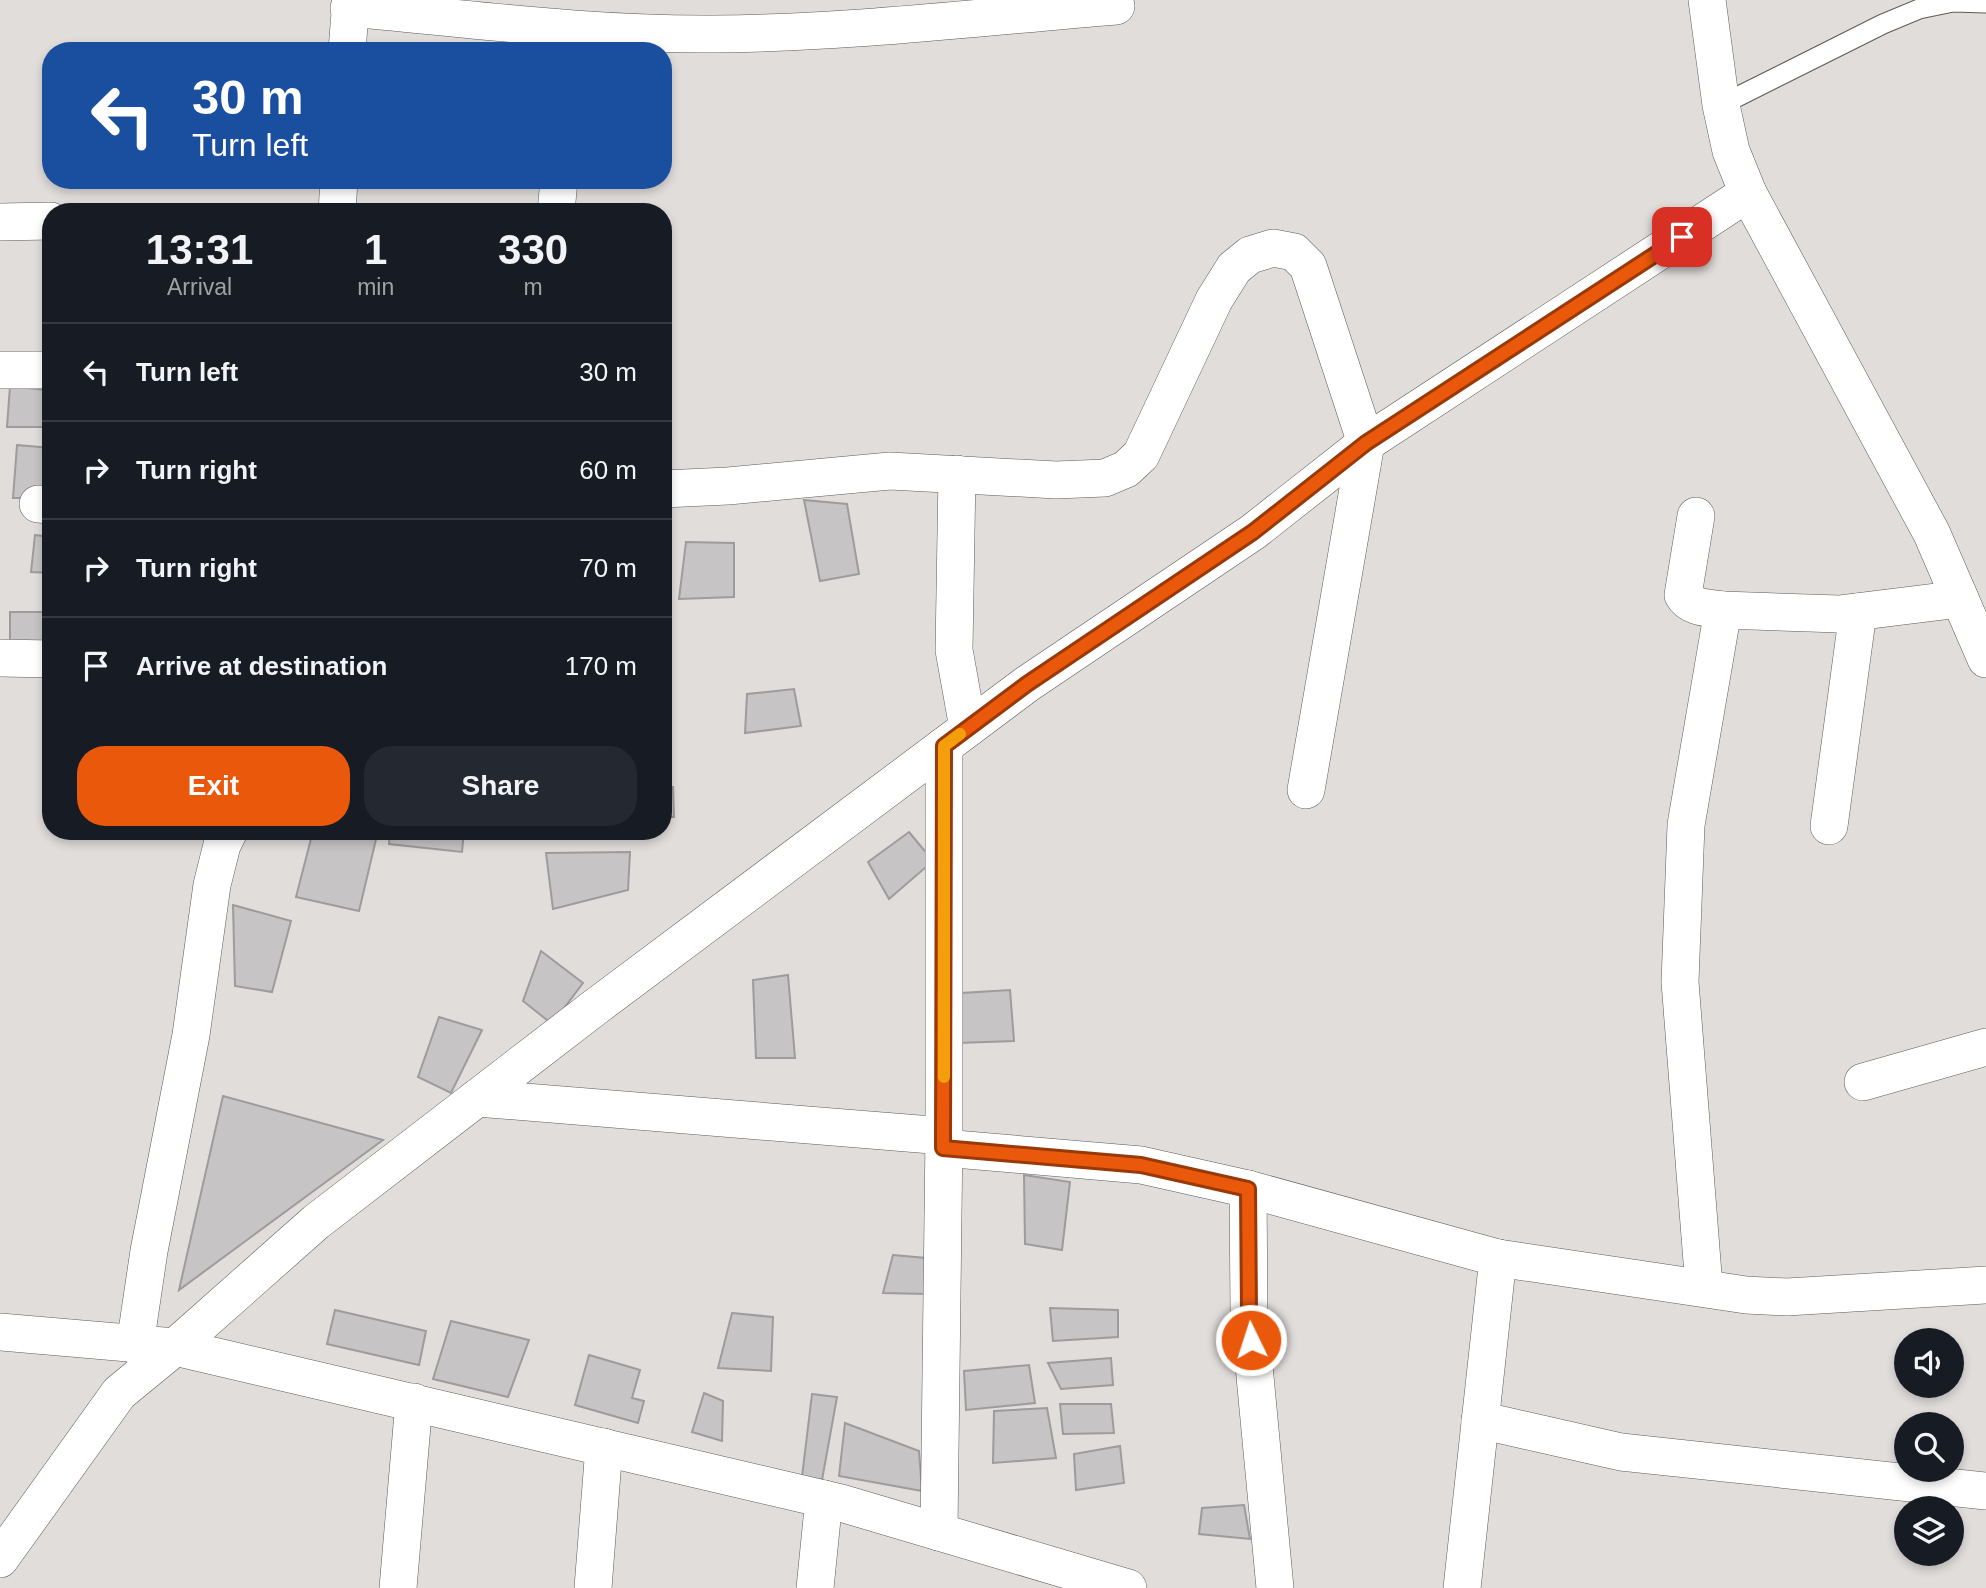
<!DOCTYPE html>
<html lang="en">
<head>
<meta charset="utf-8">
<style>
	body { margin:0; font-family:Helvetica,sans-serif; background:#242831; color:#f1f3f6; height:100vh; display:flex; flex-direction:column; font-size:26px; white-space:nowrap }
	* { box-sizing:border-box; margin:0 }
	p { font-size:23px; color:#9ea1a6 }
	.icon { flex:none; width:38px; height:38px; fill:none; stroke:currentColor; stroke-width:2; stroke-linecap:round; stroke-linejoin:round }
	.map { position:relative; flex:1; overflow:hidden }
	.sheet { position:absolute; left:42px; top:203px; width:630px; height:637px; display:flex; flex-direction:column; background:#171b24; border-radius:28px; box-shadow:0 4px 10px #0003 }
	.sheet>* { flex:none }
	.guide { position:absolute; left:42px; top:42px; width:630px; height:147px; border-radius:28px; box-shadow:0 4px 10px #0003; background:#1a4fa0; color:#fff; overflow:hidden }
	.tools { position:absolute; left:1894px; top:1328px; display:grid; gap:14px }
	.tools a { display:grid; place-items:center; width:70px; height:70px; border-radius:50%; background:#171b24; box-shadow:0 4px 10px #0003; font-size:35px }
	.pin { position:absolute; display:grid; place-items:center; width:60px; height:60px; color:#fff; margin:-30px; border-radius:14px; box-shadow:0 4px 10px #0006 }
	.me { position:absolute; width:77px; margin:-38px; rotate:356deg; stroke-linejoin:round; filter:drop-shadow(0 0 5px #0008) }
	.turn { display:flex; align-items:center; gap:24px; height:147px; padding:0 35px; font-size:32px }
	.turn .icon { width:91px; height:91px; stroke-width:2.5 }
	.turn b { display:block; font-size:49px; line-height:60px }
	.eta { display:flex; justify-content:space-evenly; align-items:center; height:119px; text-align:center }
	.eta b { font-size:42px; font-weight:700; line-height:49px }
	.cta { display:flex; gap:14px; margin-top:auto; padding:14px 35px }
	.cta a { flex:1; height:80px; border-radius:28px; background:#ea580c; color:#fff; font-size:28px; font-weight:700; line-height:80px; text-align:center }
	.cta a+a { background:#242831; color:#f1f3f6 }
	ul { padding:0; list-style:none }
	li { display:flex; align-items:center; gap:21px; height:98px; padding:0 35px; border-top:2px solid #363941 }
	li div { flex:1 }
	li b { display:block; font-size:26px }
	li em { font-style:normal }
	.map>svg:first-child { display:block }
	.building { fill:#c7c4c6; stroke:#9d9b9d; stroke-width:2 }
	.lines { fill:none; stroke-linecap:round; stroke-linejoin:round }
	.service-casing { stroke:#5d5b59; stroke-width:21 }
	.minor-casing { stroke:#5d5b59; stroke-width:38 }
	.service { stroke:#fff; stroke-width:19 }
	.minor { stroke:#fff; stroke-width:37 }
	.route-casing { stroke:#983908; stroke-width:18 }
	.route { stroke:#ea580c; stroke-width:12 }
	.slow { stroke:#f59e0b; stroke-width:12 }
</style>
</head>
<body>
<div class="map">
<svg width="1986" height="1588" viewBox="0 0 1986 1588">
	<rect width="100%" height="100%" fill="#e0dddb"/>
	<g class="building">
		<polygon points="10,386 46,390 44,427 7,427"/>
		<polygon points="17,445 51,448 51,498 13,498"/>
		<polygon points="804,500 847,504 859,574 820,581"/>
		<polygon points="35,535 51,537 51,573 31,572"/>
		<polygon points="686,542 734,543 734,597 679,599"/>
		<rect x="10" y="612" width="41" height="37"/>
		<polygon points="794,689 801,726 745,733 747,694"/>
		<polygon points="663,787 673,787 674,817 663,817"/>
		<polygon points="313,831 378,831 359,911 296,897"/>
		<polygon points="390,831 464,831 462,852 389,844"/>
		<polygon points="909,832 933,861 889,899 868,862"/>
		<polygon points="630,852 628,890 553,909 546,853"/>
		<polygon points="233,905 291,921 272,992 235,986"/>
		<polygon points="541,951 583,983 552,1024 523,1001"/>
		<polygon points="788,975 795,1058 756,1058 753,980"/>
		<polygon points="1010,990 1014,1041 958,1043 961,993"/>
		<polygon points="439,1017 482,1030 451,1093 418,1077"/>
		<polygon points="223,1096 383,1140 179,1290"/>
		<polygon points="1024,1175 1070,1182 1062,1250 1025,1244"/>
		<polygon points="893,1255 926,1258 925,1294 883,1293"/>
		<polygon points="1050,1308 1118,1310 1118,1337 1053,1341"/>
		<polygon points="335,1310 426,1331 419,1365 327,1344"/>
		<polygon points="732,1313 773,1317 771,1371 718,1368"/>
		<polygon points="451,1321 529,1340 508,1397 433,1379"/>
		<polygon points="589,1355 640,1370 632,1398 644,1401 638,1423 575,1405"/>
		<polygon points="1111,1358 1113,1385 1061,1389 1048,1363"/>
		<polygon points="1029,1365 1035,1403 966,1410 964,1371"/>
		<polygon points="704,1393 723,1401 722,1441 692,1432"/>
		<polygon points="812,1394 837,1397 822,1480 802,1477"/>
		<polygon points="1060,1404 1111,1404 1114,1433 1063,1434"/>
		<polygon points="1047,1408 1056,1458 993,1463 994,1411"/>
		<polygon points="845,1423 919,1451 922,1491 839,1476"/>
		<polygon points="1120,1446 1124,1483 1076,1490 1074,1454"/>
		<polygon points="1244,1505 1250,1539 1199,1534 1202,1508"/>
	</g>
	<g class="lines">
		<defs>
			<polyline id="service" points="1721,105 1883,24 1919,9 1953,2 1986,3"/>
			<g id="minor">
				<polyline points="1707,0 1721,105 1731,151 1748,193 1932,534 1986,659"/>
				<path d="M349 8C471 19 592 35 714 34 848 33 982 17 1116 6"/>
				<polyline points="347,51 351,0"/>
				<polyline points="337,212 339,180"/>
				<polyline points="556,212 559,180"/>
				<polyline points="0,222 51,221"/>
				<polyline points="0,370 51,370"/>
				<polyline points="957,474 954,650 968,728"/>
				<polyline points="663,489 728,486 890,471 1056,480 1105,478 1126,469 1141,455 1214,300 1234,268 1250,255 1273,248 1294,252 1308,266 1366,443 1306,790"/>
				<polyline points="38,504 51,505"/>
				<path d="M1696 516 1683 595C1690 608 1709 608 1723 610"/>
				<polyline points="0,658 51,659"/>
				<polyline points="1829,826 1858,612"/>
				<polyline points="1863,1082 1986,1047"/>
				<polyline points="477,1098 944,1136"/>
				<polyline points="943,1148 1141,1165 1248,1189 1498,1258 1746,1295 1787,1297 1986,1285"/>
				<polyline points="1248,1189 1249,1313 1275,1588"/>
				<polyline points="1704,1287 1680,982 1686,825 1723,610 1839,614 1960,599"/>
				<polyline points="0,1332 175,1347 841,1503 1128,1588"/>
				<polyline points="135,1345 149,1251 191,1035 212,885 222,845 229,831"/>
				<polyline points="1480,1420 1621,1452 1986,1491"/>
				<polyline points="939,1532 944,1136 944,746"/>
				<polyline points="0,1559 119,1393 175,1347 316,1222 594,1008 1027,684 1253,532 1366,443 1748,193"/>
				<polyline points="398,1588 414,1402"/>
				<polyline points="593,1588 604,1447"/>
				<polyline points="815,1588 824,1499"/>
				<polyline points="1462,1588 1498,1258"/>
			</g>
		</defs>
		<use href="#service" class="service-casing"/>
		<use href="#minor" class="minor-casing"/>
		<use href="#service" class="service"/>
		<use href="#minor" class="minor"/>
	</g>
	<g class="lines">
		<defs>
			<polyline id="route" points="1251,1340 1249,1313 1248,1189 1141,1165 943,1148 944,746 1027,684 1253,532 1366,443 1682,237"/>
		</defs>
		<use href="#route" class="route-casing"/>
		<use href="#route" class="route"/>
		<polyline class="slow" points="944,1077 944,746 960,734"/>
	</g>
</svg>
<div class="tools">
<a><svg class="icon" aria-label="sound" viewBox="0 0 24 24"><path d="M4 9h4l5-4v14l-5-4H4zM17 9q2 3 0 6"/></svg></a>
<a><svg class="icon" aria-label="search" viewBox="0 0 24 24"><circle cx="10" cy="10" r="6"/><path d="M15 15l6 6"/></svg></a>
<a><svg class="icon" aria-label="layers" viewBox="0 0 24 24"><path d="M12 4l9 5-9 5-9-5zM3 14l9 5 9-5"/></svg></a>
</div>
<div class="pin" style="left:1682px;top:237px;background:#d93025"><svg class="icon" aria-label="arrive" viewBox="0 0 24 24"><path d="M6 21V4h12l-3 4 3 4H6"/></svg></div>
<svg class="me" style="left:1251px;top:1340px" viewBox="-20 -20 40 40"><circle r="17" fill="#ea580c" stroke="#fff" stroke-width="3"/><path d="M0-11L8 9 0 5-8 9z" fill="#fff"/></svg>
<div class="guide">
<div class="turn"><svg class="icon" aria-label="left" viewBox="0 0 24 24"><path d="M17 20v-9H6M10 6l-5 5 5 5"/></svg><div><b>30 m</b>Turn left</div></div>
</div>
<section class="sheet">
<div class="eta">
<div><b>13:31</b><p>Arrival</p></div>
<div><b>1</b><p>min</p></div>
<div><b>330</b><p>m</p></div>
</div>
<ul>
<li><svg class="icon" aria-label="left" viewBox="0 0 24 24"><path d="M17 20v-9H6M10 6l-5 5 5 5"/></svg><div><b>Turn left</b></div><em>30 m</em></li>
<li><svg class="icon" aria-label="right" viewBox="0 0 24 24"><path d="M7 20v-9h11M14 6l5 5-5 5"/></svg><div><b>Turn right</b></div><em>60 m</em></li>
<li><svg class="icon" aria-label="right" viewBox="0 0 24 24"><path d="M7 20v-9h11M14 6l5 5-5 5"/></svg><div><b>Turn right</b></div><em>70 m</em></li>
<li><svg class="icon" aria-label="arrive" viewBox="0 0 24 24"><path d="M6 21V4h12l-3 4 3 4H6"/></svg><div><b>Arrive at destination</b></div><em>170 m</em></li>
</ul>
<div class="cta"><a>Exit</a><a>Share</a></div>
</section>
</div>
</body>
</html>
